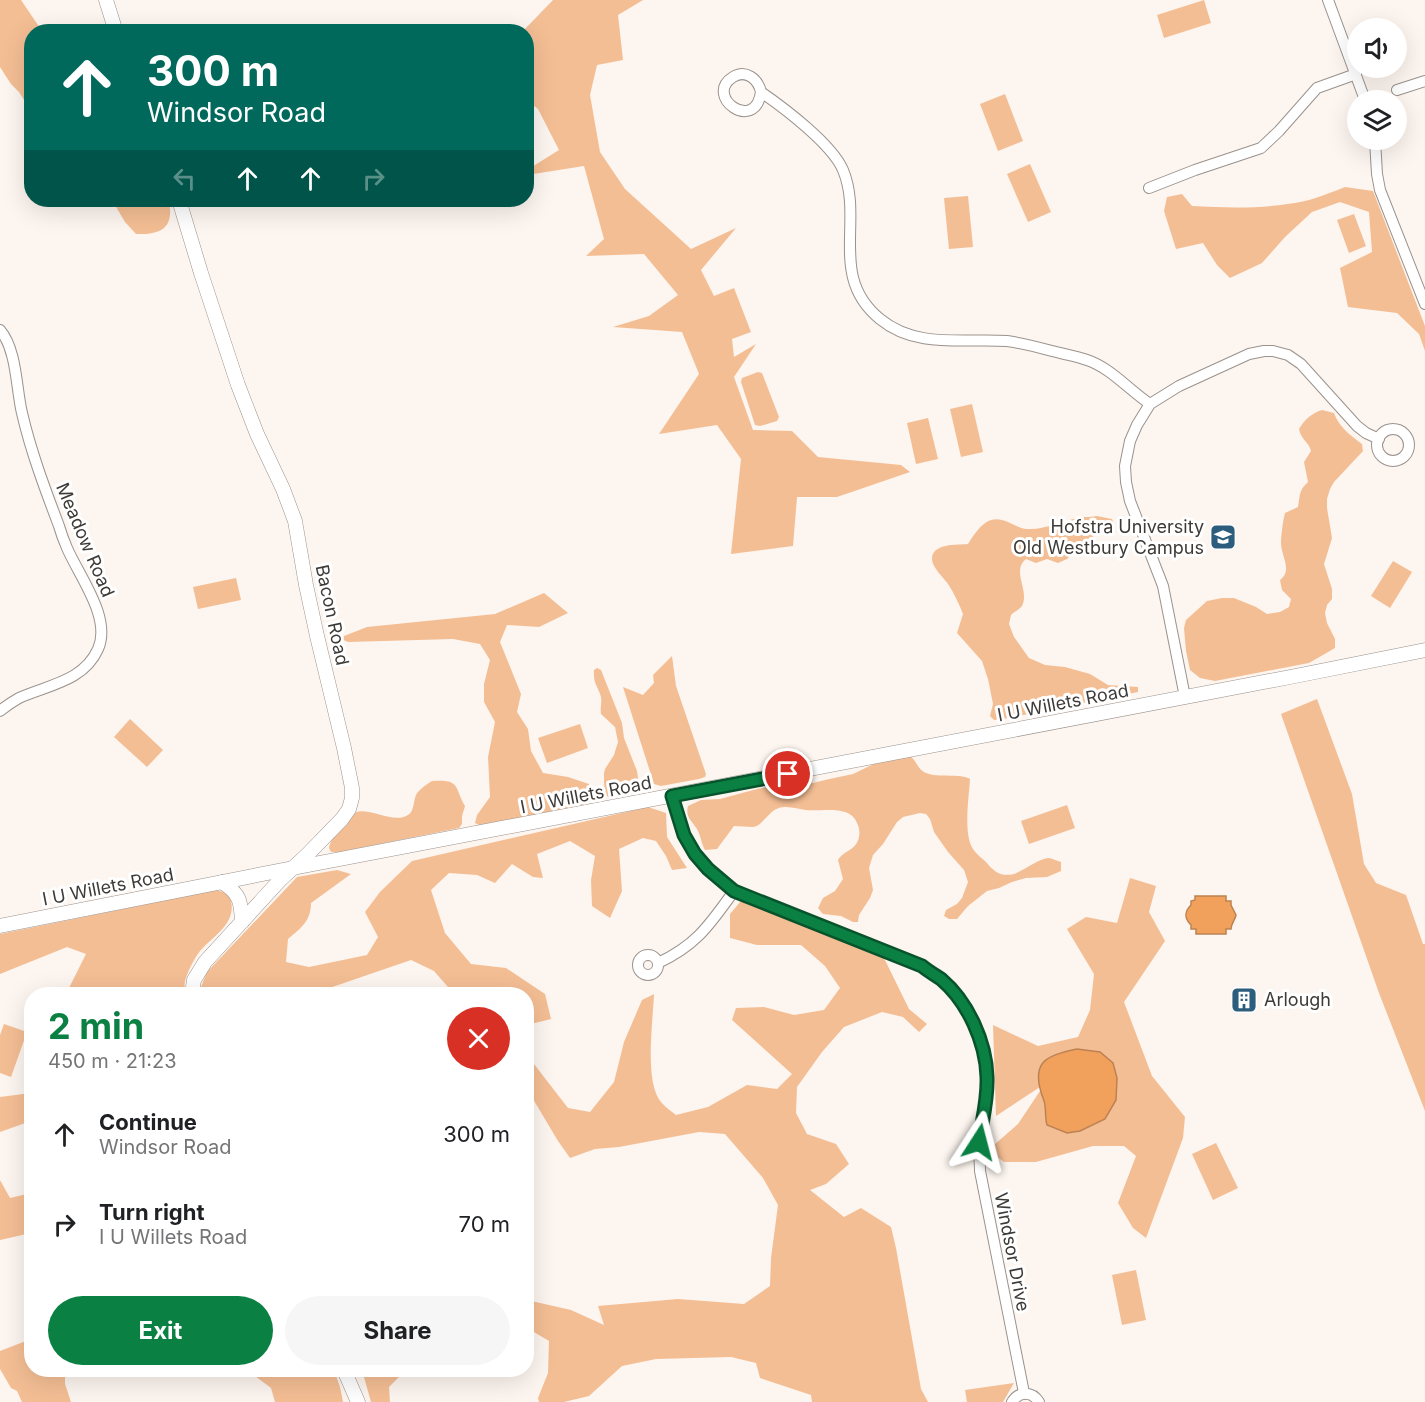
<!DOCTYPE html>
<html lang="en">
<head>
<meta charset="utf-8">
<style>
	body { margin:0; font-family:Inter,sans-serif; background:#f6f6f6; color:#202124; height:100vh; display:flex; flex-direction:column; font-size:22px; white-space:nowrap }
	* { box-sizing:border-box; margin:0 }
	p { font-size:20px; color:#757577 }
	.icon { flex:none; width:33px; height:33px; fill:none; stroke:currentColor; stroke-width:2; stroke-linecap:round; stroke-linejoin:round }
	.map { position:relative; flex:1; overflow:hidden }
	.side { position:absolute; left:24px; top:987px; width:510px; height:390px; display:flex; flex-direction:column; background:#fff; border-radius:24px; box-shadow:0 6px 24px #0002 }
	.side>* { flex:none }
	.banner { position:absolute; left:24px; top:24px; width:510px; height:183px; border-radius:24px; box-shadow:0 6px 24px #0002; background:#00695c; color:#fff; overflow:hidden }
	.tools { position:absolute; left:1347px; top:18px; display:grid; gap:12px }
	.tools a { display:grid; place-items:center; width:60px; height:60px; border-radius:50%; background:#fff; box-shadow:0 6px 24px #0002; font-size:30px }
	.pin { position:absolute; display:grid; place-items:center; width:51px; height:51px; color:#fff; margin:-26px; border:3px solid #fff; border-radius:50%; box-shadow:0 2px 6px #0007 }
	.me { position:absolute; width:66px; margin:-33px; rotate:9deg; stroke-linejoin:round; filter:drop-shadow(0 0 4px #0008) }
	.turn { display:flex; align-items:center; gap:21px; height:126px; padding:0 24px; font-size:27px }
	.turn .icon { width:78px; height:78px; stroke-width:2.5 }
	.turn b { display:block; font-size:42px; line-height:51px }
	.lanes { display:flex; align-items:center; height:57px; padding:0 24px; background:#0003; justify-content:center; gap:30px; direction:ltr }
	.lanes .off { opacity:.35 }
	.round { display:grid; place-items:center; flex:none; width:63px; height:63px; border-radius:32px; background:#f6f6f6 }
	.headline { display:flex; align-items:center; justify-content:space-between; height:102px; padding:0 24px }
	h1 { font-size:36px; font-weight:700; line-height:45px; color:#0b8043 }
	.action { display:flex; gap:12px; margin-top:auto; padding:12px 24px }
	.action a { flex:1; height:69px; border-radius:36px; background:#0b8043; color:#fff; font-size:24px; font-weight:700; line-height:69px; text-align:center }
	.action a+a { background:#f6f6f6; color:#202124 }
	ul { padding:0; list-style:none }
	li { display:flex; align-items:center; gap:18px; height:90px; padding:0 24px }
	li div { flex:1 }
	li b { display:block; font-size:22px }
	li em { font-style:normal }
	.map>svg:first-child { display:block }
	.green { fill:#f4be94 }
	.water { fill:#f2a15d; stroke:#bc8252; stroke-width:1.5 }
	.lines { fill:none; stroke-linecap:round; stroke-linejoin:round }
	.minor-casing { stroke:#9a928d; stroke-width:12 }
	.tertiary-casing { stroke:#9a928d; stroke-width:15 }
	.minor { stroke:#fff; stroke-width:10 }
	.tertiary { stroke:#fff; stroke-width:14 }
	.route-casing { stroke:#07532c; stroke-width:15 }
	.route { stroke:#0b8043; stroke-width:10 }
	.labels { text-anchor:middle; stroke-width:6; stroke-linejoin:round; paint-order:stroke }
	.poi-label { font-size:18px; fill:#3d3a37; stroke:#fff; text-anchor:end }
	.street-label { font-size:18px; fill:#3d3a37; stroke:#fff }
</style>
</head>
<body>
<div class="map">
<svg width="1425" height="1402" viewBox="0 0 1425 1402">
	<rect width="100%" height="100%" fill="#fdf5ef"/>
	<g class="green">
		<polygon points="0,0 21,0 42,31 32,32 31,129 24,100 19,92 11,84 0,67"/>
		<polygon points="553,0 643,0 618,15 623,60 597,65 590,95 600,152 625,189 691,249 736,228 701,270 714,296 734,288 751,332 732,339 734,357 756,344 734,377 753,430 792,431 818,457 901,465 910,472 837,497 797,497 793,546 731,554 741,459 717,425 659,434 699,374 682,332 613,327 649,316 678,295 644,254 586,256 604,239 584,166 527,175 527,170 559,150 538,109 527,100 526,32 523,31"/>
		<polygon points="1204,0 1211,23 1164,38 1157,15"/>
		<polygon points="1005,94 1023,141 998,151 980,104"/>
		<polygon points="1030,164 1051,212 1028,222 1007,174"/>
		<path d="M1345 187 1373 191 1425 326V351L1419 334 1397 313 1348 307 1340 268 1372 252 1369 212 1340 202 1312 212 1285 237 1262 263 1230 278 1217 265 1203 243 1176 249 1164 211 1167 197 1182 194 1192 206C1230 208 1268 209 1305 201 1318 198 1332 192 1345 187Z"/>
		<polygon points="968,196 973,247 949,249 944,198"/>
		<path d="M112 200H169C174 227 163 235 136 234L125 222Z"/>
		<polygon points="1354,214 1366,246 1349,253 1337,220"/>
		<polygon points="758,372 762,373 779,417 777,421 760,426 755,425 741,382 742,378"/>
		<polygon points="972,404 983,452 961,457 950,409"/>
		<path d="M1322 410 1334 413C1339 427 1350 435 1362 444L1363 451 1334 482 1330 489 1327 499V508L1332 538 1324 564 1332 589V599L1327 605 1325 613 1327 623 1335 639V648L1309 663 1215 681 1200 678 1190 670 1186 651 1184 628 1186 620 1207 601 1222 598H1234L1256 607 1267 614 1280 612 1289 607 1291 599 1282 590 1280 580C1293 570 1281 556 1281 543 1281 536 1283 520 1285 513L1298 507C1300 495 1299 490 1308 482L1304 462 1311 451C1309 442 1301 440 1299 429 1304 420 1312 413 1322 410Z"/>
		<polygon points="928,418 938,459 916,464 907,423"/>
		<path d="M1097 516 1112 519 1114 524 1095 533 1092 538 1083 546 1076 550 1067 559 1058 563 1047 559 1036 563 1026 559C1011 571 1030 591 1022 606 1019 610 1014 612 1011 615L1009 624 1014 637 1029 658 1045 665 1065 667 1090 674 1108 685 1138 687V692L1003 719 994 720 990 716 993 704 988 679 982 661 957 633 963 614C959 604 954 593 948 584 943 577 933 568 932 560 931 543 957 545 968 544 973 536 981 523 991 520 1004 516 1015 528 1027 529 1046 530 1064 520 1083 517 1087 517 1092 517 1097 516Z"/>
		<polygon points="1393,561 1412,572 1390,608 1371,596"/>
		<polygon points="236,578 241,600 198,609 193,587"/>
		<polygon points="544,593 568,613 539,627 507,625 500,642 521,694 517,712 528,729 531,751 543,773 568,777 589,784 592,800 587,804 486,825 479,825 475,823 477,815 490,797 488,757 495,722 484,702 484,684 490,660 480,644 453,639 348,642 339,638 367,627 495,614"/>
		<polygon points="672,656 676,686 706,774 705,777 699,779 661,786 654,784 623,687 643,695 654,683 653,675"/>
		<path d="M597 668 601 670 622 723 624 738 637 771 639 785V788L637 791C630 792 624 793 616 793L610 797 606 796 604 784V773L605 769 614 755 618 742 615 727 601 714C600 708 602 702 601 697 598 686 593 684 594 670Z"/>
		<polygon points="1317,699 1352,794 1364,864 1376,883 1406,895 1423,944 1425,944 1425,1111 1379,993 1281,714"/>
		<polygon points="130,719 163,750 147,767 114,737"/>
		<polygon points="580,724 588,748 547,763 538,738"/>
		<path d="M910 756C917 761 917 769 926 773 938 778 961 773 970 779 969 797 963 834 973 849 976 854 982 858 986 862 994 872 1001 877 1014 874 1025 870 1036 860 1048 858 1052 858 1057 861 1061 862V871L1047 877 1026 878 1012 882 999 888 987 891 968 906 957 919H949L944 916 946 910 957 904 962 898 968 882 964 870 948 852 934 832 930 819 926 814 920 813 903 817 897 822 883 844 873 855 869 868 873 890 870 898 859 915 858 922H853L841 916 823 914 818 908 823 898 835 891 843 879 838 860C844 850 856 851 859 837 860 832 859 827 857 823 850 804 821 812 806 810 798 809 787 805 779 808 768 811 763 826 753 827 747 827 740 826 734 826L717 849 705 850C701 843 701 836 697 829 692 821 685 817 688 806L701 800 720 799 757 789 798 781 813 783 825 780 853 774 878 762Z"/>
		<path d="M432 781C461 779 454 787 465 806L462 816V824L459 828 340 852H331L329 848C332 833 347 824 356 812 371 808 394 824 408 815 415 811 413 799 417 793 421 788 427 784 432 781Z"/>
		<polygon points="1067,805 1075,828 1029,844 1021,821"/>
		<path d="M648 807 666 813 667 837 687 868 672 870 666 856 656 841 643 838 619 849 622 891 610 918 592 906 591 880 595 856 570 841 537 854 543 878 533 877 512 864 495 883 477 875 449 873 431 890 445 933 471 964 506 968 545 994 551 1019 527 1025 526 994H454L434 971 411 960 312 994H202L201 987 207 972 297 877 337 870 351 874 311 903C311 921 301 928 288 939L286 962 309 967 367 955 378 937 365 912 380 892 412 861Z"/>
		<polygon points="1130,878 1156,886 1149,912 1165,941 1124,1002 1152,1076 1185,1117 1183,1138 1146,1238 1133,1228 1118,1203 1136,1156 1124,1146 1093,1146 1036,1162 1004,1162 992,1153 994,1145 1018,1124 1040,1091 1046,1104 1045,1118 1047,1125 1067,1133 1080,1131 1105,1119 1038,1076 1040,1087 996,1116 993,1025 1038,1046 1078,1037 1090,1010 1094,974 1067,929 1086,917 1117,923"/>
		<path d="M217 890 229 894C240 922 216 933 200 951 195 957 187 973 185 981 184 985 185 990 185 994H66L86 954 67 947 0 974V934Z"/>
		<path d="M741 901 883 956 909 1009 927 1024 919 1032 903 1017 882 1012 844 1027 822 1052 797 1087 796 1113 807 1134 836 1144 849 1164 826 1184 810 1190 844 1217 861 1208 891 1227 896 1248 921 1389 928 1402H812L811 1395 760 1378 756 1363 731 1357 656 1359 622 1366 589 1396 564 1402H539L538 1398 548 1373 549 1341 527 1328V1300L571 1310 604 1325 598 1306 678 1299 744 1304 770 1286 771 1258 778 1205 763 1178 725 1134 699 1132 619 1147 595 1149 570 1158 558 1141 533 1099H527V1055L568 1108 590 1112 614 1082 624 1042 642 1000 654 994C653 1021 644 1082 661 1102 665 1107 671 1111 676 1115L708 1107 747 1085 777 1089 792 1074 732 1020 736 1008 764 1007 794 1015 824 1010 840 988 825 966 801 945H757L730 938V914Z"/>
		<polygon points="4,1024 27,1032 11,1077 0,1073 0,1035"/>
		<polygon points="31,1093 31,1121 0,1132 0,1097"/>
		<polygon points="1216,1143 1238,1188 1213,1200 1192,1154"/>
		<polygon points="0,1180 10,1198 31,1193 31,1233 0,1240"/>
		<polygon points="1136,1270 1146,1320 1122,1325 1112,1275"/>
		<polygon points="31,1339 32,1370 88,1370 73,1372 65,1377 65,1384 71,1402 22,1402 17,1391 11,1388 0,1369 0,1351"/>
		<polygon points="251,1370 334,1370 340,1387 343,1402 275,1402 271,1388 251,1373"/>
		<polygon points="362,1370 406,1370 389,1387 390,1402 371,1402"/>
		<polygon points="1014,1383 1003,1402 967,1402 965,1390"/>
	</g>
	<g class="water">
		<path d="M1195 896H1226V901H1231V905L1236 915C1235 920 1231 924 1231 929H1226V934H1196V929H1191V925C1184 918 1184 912 1191 905V901L1195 900Z"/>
		<path d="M1077 1049 1100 1052 1113 1063 1117 1078 1116 1100 1105 1119 1080 1131 1067 1133 1047 1125C1045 1118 1046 1112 1045 1106 1045 1101 1042 1097 1041 1092 1031 1059 1051 1055 1077 1049Z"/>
	</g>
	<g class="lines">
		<defs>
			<g id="minor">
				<polyline points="1328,0 1365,100"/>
				<polyline points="1397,90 1425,81"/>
				<path d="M761 92C755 134 703 96 733 77 746 69 758 79 761 92 784 108 832 144 843 170 864 220 828 277 880 319 916 349 964 338 1007 341 1022 343 1037 347 1052 351 1063 354 1076 356 1087 360 1111 368 1129 390 1150 404"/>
				<polyline points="1375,140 1377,174 1380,190 1425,304"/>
				<polyline points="1149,188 1195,170 1261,148 1279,131 1317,88 1356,74"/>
				<path d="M0 330C17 350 16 388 22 413 31 452 45 489 59 526 61 533 64 541 67 548 79 576 112 618 98 649 84 681 48 685 19 698 12 702 6 706 0 711"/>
				<circle cx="1393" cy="445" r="16"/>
				<polyline points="1185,697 1163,586 1130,501 1126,482 1125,466 1130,441 1137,425 1150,404 1179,386 1249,354 1264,351 1273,351 1288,355 1301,364 1357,426 1366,433 1379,439"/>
				<path d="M672 797 684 835 695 854 708 869 734 891 922 966C928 971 935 975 941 980 972 1006 990 1052 987 1093 985 1108 982 1123 980 1139 978 1149 980 1161 980 1171L1024 1393"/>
				<circle cx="648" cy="965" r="10"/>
				<path d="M658 963C697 945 710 924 734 891"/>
				<path d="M1012 1402C1019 1391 1032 1391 1039 1402"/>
			</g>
			<g id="tertiary">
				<polyline points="106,0 116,32"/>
				<polyline points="179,200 201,273 238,385 257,434 283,489 295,521 306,585 317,636 344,748 352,788 352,798 349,809 342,819 307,855 281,879 205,962 194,980 192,994"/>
				<path d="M222 882C240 894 241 901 242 922"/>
				<polyline points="0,926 293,868 1290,677 1425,650"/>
				<polyline points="344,1370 358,1402"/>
			</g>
		</defs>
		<use href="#minor" class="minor-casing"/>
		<use href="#tertiary" class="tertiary-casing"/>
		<use href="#minor" class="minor"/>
		<use href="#tertiary" class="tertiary"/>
	</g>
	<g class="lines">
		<defs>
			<path id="route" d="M788 774 672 796 684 835 695 854 708 869 734 891 922 966C928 971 935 975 941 979 968 1002 986 1042 987 1077 988 1099 982 1121 979 1142"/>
		</defs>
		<use href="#route" class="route-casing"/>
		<use href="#route" class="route"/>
	</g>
	<defs>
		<symbol id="school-square" viewBox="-11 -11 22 22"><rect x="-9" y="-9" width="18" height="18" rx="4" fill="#2d5d7c" stroke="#fff"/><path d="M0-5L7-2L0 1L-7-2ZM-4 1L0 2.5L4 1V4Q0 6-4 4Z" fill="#fff"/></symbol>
		<symbol id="building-square" viewBox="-11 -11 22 22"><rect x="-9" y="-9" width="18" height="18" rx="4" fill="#2d5d7c" stroke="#fff"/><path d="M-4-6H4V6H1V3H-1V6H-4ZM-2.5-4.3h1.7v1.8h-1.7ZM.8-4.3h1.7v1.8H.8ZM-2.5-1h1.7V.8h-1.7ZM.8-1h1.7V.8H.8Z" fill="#fff"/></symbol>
	</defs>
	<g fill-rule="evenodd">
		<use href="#school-square" x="1208" y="522" width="30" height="30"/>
		<use href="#building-square" x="1229" y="985" width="30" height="30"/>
	</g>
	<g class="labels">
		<g class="poi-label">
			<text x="1204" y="533">Hofstra University<tspan x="1204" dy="21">Old Westbury Campus</tspan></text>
			<text x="1264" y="1006" text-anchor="start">Arlough</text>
		</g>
		<g class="street-label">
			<text transform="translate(85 540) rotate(67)" y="6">Meadow Road</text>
			<text transform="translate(332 615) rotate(78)" y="6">Bacon Road</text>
			<text transform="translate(1063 703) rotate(-11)" y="6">I U Willets Road</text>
			<text transform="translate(586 795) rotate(-11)" y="6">I U Willets Road</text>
			<text transform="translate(108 887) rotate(-11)" y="6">I U Willets Road</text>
			<text transform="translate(1012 1252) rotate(79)" y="6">Windsor Drive</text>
		</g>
	</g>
</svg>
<div class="tools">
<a><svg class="icon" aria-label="sound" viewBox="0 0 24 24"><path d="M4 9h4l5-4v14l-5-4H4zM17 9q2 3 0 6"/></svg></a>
<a><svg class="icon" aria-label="layers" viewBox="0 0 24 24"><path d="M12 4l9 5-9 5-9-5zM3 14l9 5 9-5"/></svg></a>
</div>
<div class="pin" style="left:788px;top:774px;background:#d93025"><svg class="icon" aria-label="arrive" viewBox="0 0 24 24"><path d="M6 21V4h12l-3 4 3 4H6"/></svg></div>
<svg class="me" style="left:979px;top:1142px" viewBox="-20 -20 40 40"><path d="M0-17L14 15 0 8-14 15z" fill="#0b8043" stroke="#fff" stroke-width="4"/></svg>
<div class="banner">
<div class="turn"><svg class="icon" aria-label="ahead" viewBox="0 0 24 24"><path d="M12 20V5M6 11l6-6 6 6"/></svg><div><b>300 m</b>Windsor Road</div></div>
<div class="lanes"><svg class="icon off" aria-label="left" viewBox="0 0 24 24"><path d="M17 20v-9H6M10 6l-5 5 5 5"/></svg><svg class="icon" aria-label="ahead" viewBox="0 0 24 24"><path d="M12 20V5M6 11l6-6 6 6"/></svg><svg class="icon" aria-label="ahead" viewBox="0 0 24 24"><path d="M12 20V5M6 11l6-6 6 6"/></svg><svg class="icon off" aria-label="right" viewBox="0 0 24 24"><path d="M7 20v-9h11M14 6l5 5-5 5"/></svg></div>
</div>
<section class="side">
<div class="headline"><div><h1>2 min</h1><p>450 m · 21:23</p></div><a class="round" style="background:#d93025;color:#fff"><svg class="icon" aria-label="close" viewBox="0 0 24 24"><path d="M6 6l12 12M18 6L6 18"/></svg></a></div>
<ul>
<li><svg class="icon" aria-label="ahead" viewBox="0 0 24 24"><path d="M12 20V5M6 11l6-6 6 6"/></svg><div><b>Continue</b><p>Windsor Road</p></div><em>300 m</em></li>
<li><svg class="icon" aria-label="right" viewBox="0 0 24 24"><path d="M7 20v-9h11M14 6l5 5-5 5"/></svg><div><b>Turn right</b><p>I U Willets Road</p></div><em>70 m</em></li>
</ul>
<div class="action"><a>Exit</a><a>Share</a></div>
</section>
</div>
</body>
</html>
